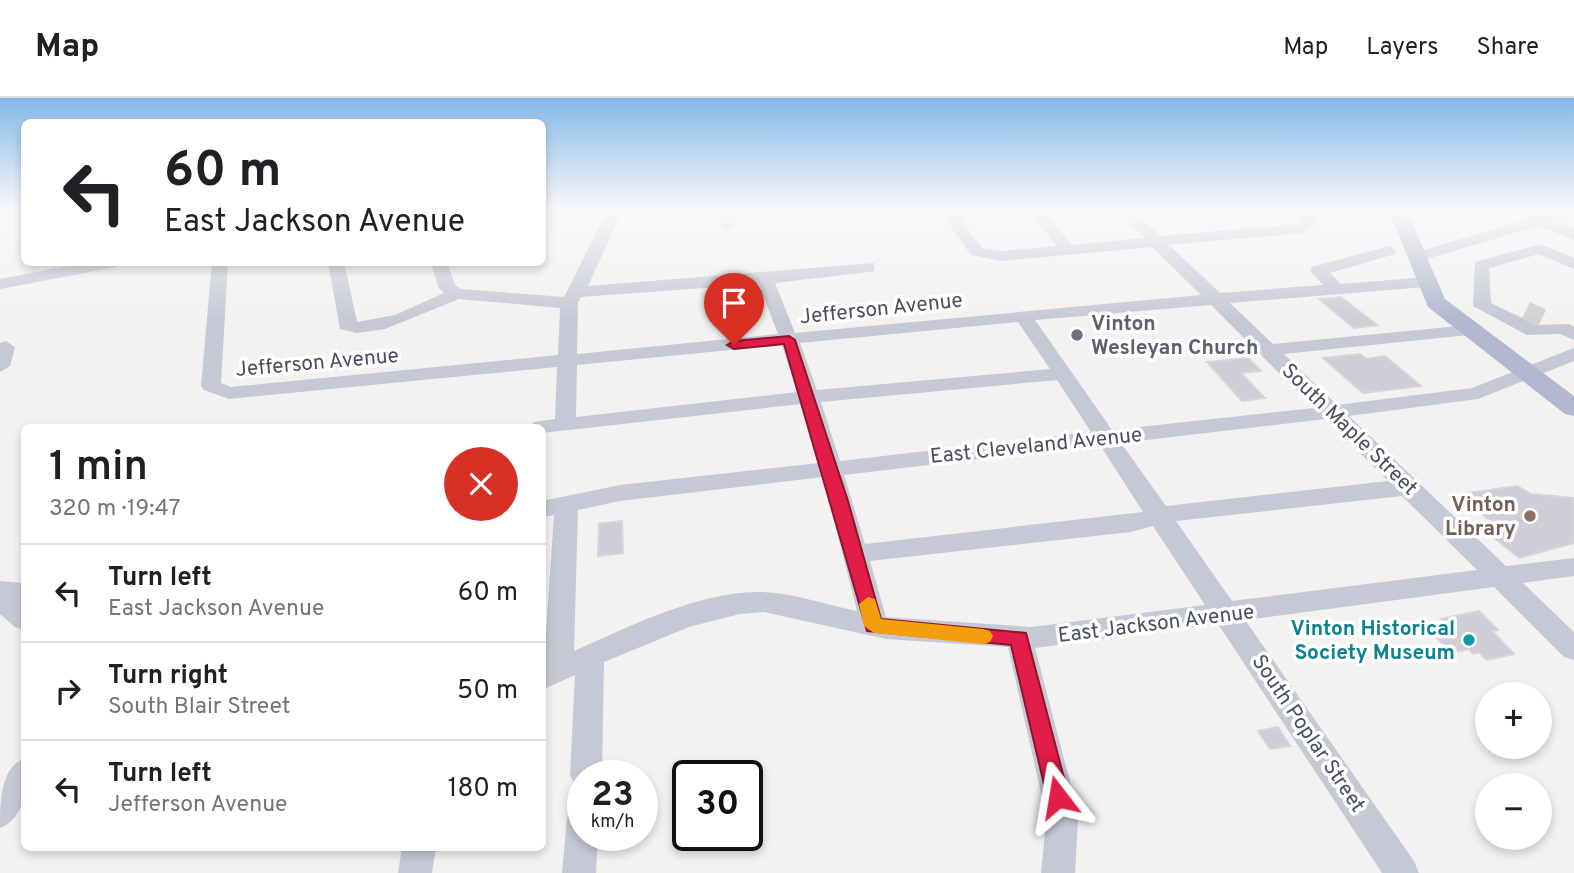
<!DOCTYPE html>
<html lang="en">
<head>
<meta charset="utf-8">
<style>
	body { margin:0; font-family:Overpass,sans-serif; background:#f2f2f2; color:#202124; height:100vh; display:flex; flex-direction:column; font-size:26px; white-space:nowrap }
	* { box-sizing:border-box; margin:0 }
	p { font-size:23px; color:#757577 }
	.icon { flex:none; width:38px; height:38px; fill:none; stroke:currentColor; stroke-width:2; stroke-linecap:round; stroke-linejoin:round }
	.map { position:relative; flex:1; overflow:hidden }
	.details { position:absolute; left:21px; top:326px; width:525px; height:427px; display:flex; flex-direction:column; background:#fff; border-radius:10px; box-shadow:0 4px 10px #0003 }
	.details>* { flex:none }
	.top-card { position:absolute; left:21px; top:21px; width:525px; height:147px; border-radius:10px; box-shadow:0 4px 10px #0003; background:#fff; color:#202124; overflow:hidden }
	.fabs { position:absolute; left:1475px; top:584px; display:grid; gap:14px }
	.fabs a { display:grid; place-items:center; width:77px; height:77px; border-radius:50%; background:#fff; box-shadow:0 4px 10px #0003; font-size:35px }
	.speed { position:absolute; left:567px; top:662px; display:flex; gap:14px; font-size:35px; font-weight:700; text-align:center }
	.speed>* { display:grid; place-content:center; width:91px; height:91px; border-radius:50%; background:#fff; box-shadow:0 4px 10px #0003; line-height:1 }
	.speed small { font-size:18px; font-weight:400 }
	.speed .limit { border:4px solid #111; border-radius:10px; background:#fff; color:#111 }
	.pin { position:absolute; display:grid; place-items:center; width:60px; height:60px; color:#fff; margin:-72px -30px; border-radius:50% 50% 50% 0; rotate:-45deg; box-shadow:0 0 7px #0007 }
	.pin .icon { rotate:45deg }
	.me { position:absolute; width:77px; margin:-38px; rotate:346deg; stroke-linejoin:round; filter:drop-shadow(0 0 5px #0008) }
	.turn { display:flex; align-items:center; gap:24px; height:147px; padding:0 28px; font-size:32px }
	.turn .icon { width:91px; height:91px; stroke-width:2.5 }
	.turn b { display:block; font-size:49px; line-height:60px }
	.round { display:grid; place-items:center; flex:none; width:74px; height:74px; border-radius:37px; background:#f2f2f2 }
	.overview { display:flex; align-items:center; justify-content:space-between; height:119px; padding:0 28px }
	h1 { font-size:42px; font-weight:600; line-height:52px }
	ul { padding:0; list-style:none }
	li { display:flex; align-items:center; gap:21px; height:98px; padding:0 28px; border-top:2px solid #e0e0e0 }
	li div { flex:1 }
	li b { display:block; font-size:26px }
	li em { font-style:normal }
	header { display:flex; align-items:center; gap:42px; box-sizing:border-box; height:98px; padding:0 35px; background:#fff; border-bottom:2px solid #e0e0e0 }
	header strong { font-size:33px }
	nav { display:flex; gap:38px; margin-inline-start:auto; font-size:24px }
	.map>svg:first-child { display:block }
	.building { fill:#cecfd6; stroke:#d5d5dc; stroke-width:2 }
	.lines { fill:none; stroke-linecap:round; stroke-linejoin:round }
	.minor-tunnel { stroke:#d1d1d4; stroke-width:18; stroke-dasharray:18 9; stroke-linecap:butt }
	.minor { fill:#c5c9d6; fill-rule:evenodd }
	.major { fill:#b1b8cf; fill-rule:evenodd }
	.route { fill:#e11d48; stroke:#92132f; stroke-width:2 }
	.slow { fill:#f59e0b }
	.worship-dot { fill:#6b7280; stroke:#fff; stroke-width:2.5 }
	.education-dot { fill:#8d6e63; stroke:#fff; stroke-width:2.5 }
	.culture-dot { fill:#0f9aa8; stroke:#fff; stroke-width:2.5 }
	.labels { text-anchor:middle; stroke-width:7; stroke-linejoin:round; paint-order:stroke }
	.street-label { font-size:21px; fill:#494e5f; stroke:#fff }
	.worship-label { font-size:21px; font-weight:bold; fill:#5b616d; stroke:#fff; text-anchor:start }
	.education-label { font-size:21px; font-weight:bold; fill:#785e54; stroke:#fff; text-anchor:end }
	.culture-label { font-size:21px; font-weight:bold; fill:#0d838f; stroke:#fff; text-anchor:end }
</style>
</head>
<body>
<header>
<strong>Map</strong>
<nav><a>Map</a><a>Layers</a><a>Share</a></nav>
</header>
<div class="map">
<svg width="1574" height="775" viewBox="0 0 1574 775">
	<rect width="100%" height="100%" fill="#f3f2f1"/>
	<g class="building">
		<polygon points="1341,199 1377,227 1354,230 1319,201"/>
		<polygon points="1360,256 1366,261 1385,258 1421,288 1363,295 1323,260"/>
		<polygon points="1248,260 1261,273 1241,275 1265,300 1242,303 1207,264"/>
		<polygon points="1517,388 1531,396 1574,400 1574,445 1519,460 1487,434 1496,427 1474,410 1480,404 1469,395"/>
		<polygon points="622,423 623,455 598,458 599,426"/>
		<polygon points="1479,513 1498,532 1492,533 1514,556 1487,562 1479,554 1473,556 1469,551 1451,555 1433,536 1447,534 1441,528 1446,527 1441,521"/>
		<polygon points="1278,629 1290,648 1270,651 1258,633"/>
	</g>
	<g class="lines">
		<polyline class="minor-tunnel" points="1526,212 1549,223"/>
		<g class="minor">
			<path d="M607 113H622L588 188 874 165V173L868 174 775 185 795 235 1201 197 1152 149 1001 163 971 157 945 121 953 113H977L961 122 982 150 1001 153 1057 148 1029 113H1044L1072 147 1144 140 1118 113H1134L1160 138 1298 126 1302 123V113H1316L1318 125 1302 135 1169 147 1220 195 1323 187 1310 173 1312 169 1389 148 1397 153 1395 156 1330 175 1341 186 1426 179 1434 184 1426 189 1230 205 1273 246 1469 227 1478 232 1469 237 1284 256 1337 307 1472 290 1574 250V263L1478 301 1349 318 1506 468 1574 460V478L1523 485 1574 534V562L1564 559 1494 489 1245 522 1414 763 1419 775H1382L1218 526 1035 550 1074 699 1078 724 1075 775H1041L1046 724 1042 699 1008 549 886 541 764 514 740 516 689 529 604 564 602 677H583V690L575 687 570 677 575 577 542 592 554 417 542 419V403L620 387 819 365 801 306 542 335V329H530L534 324 555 321 557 269 229 301 204 292 201 288 212 164H228L221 285 231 289 558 257 560 210 459 201 385 231 357 235 340 231 328 164H344L357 224 395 217 444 195 438 189 431 164H447L455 187 461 191 564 199ZM759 186 778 236 577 256 578 205 581 199ZM1211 207 1314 310 1112 332 1035 222ZM1018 224 1050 271 817 292 800 245ZM782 247 797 294 576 319 577 267ZM1057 282 1091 334 840 363 821 304ZM1326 321 1388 383 1166 408 1121 345ZM1100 347 1143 414 865 446 844 377ZM823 379 857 513C827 507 793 495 762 494 702 492 628 529 574 553L578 412 620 403ZM1402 398 1477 472 1232 503 1176 423ZM1153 428 1205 507 1031 529 886 519 870 463 1131 434Z"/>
			<polygon points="711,113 734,115 735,127 727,132 722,130 721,120"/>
			<polygon points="1510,113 1530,113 1541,118 1574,113 1574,118 1555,123 1574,131 1574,142 1539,128 1416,164 1408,159 1410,156 1526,122"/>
			<polygon points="1540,146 1574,160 1574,171 1539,156 1489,170 1491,205 1536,227 1569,226 1574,229 1574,242 1560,236 1527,237 1473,208 1475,164"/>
			<polygon points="88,164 125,164 117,169 0,191 0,181"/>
			<polygon points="6,243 15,249 10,268 0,274 0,245"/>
			<polygon points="0,483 24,485 24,532 15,529 0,516"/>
			<path d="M24 660C26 685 28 719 0 730 0 704 0 671 24 660Z"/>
			<polygon points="583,705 583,737 598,737 596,775 562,775 567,720 572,709"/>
			<polygon points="402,749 436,749 432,775 398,775"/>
		</g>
		<polygon class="major" points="1389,113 1407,113 1445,201 1574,298 1574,318 1565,316 1428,209"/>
	</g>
	<linearGradient id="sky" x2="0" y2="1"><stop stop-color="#84b8ea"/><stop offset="0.51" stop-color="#faf9f9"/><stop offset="1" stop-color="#faf9f9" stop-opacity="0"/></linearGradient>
	<rect width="1574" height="222" fill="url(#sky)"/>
	<polygon class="route" points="789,238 795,242 848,403 881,521 1026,535 1069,699 1066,706 1058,709 1050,706 1047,699 1011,547 867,533 784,246 734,251 727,247 734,243"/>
	<polygon class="slow" points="868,499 875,501 881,521 983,531 990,533 993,538 990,544 983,546 874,535 864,528 859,506"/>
	<circle class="worship-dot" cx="1077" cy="237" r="7"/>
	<circle class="education-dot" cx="1530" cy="418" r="7"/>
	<circle class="culture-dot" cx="1469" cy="542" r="7"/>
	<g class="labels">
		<g class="street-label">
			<text transform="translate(881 210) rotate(-6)" y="7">Jefferson Avenue</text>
			<text transform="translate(317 264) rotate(-5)" y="7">Jefferson Avenue</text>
			<text transform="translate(1350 331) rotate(44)" y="7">South Maple Street</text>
			<text transform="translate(1036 347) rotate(-6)" y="7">East Cleveland Avenue</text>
			<text transform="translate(1156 525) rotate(-7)" y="7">East Jackson Avenue</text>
			<text transform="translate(1309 635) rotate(56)" y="7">South Poplar Street</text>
		</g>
		<g class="worship-label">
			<text x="1091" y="232">Vinton<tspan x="1091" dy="24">Wesleyan Church</tspan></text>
		</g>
		<g class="education-label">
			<text x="1516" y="413">Vinton<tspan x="1516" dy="24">Library</tspan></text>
		</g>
		<g class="culture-label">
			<text x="1455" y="537">Vinton Historical<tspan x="1455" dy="24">Society Museum</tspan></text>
		</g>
	</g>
</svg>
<div class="fabs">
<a>+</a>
<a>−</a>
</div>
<div class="speed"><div>23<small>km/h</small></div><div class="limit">30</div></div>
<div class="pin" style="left:734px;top:247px;background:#d93025"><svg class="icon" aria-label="arrive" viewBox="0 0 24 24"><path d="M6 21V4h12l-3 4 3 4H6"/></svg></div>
<svg class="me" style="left:1058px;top:699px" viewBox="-20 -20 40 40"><path d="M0-17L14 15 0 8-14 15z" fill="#e11d48" stroke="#fff" stroke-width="4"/></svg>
<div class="top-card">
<div class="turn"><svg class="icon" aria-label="left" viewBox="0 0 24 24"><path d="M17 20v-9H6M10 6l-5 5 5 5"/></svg><div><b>60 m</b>East Jackson Avenue</div></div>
</div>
<section class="details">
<div class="overview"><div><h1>1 min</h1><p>320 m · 19:47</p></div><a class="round" style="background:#d93025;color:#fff"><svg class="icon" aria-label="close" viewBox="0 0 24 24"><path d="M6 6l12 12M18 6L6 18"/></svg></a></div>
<ul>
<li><svg class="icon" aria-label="left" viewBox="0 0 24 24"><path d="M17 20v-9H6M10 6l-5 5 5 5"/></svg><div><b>Turn left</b><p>East Jackson Avenue</p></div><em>60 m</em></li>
<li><svg class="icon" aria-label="right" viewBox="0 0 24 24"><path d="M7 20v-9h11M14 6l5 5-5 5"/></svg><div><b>Turn right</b><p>South Blair Street</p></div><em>50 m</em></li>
<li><svg class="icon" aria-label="left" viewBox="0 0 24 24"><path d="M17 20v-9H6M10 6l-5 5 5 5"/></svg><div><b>Turn left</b><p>Jefferson Avenue</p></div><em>180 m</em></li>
</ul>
</section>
</div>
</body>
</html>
